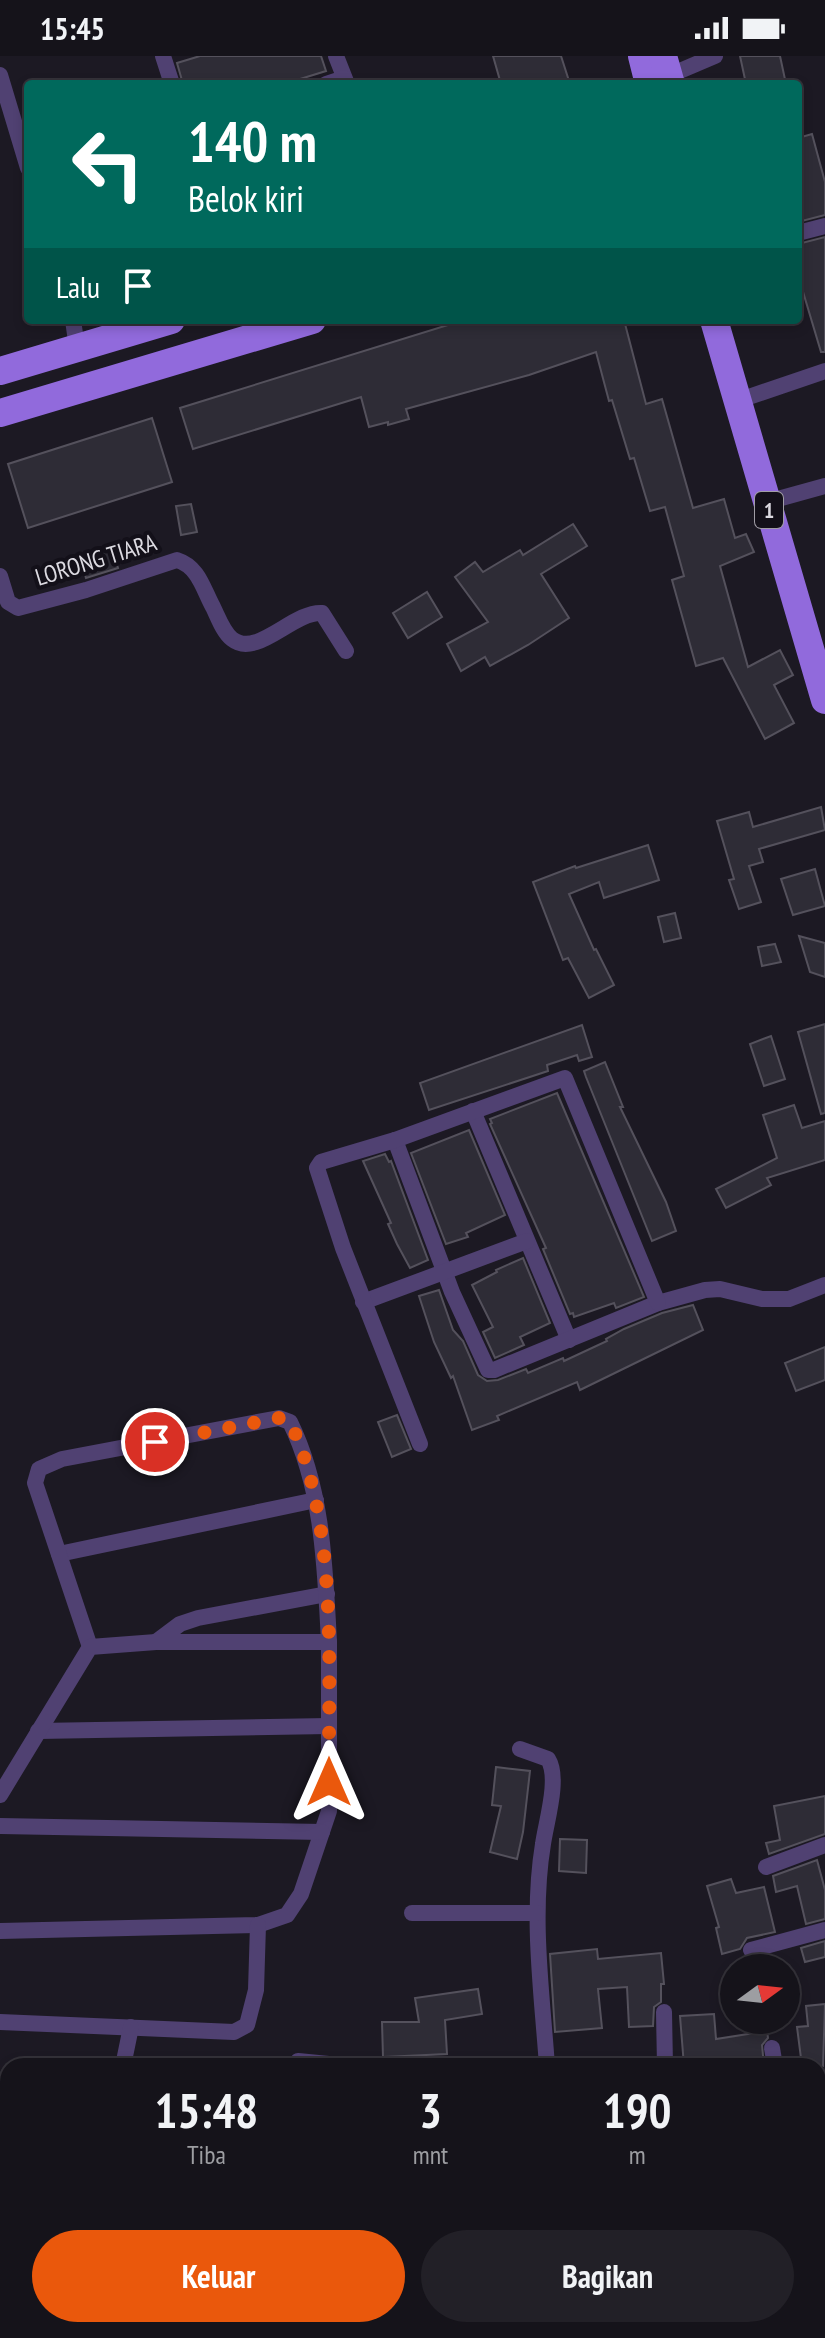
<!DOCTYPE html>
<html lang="id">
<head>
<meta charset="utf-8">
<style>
	body { margin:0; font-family:"PT Sans Narrow",sans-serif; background:#222027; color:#f1f3f6; height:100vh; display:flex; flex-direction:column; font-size:30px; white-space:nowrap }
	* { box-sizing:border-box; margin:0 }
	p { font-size:26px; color:#9d9ea2 }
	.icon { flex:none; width:44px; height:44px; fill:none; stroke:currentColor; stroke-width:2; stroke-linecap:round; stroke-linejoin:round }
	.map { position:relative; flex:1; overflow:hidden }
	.details { position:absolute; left:0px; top:2002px; width:826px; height:280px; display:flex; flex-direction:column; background:#15131a; border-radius:24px 24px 0 0; box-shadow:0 4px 12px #0003,0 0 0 2px #343239 }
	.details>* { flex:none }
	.top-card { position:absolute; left:24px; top:24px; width:778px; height:244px; border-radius:8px; box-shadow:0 4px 12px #0003,0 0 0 2px #343239; background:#00695c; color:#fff; overflow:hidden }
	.needle { width:52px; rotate:75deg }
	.buttons { position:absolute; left:720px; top:1898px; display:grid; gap:16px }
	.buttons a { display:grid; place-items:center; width:80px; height:80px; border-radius:50%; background:#15131a; box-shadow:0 4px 12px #0003,0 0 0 2px #343239; font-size:40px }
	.pin { position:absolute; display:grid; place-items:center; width:68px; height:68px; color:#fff; margin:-34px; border:4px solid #fff; border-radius:50%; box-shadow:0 2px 8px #0007 }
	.me { position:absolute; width:88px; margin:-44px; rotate:0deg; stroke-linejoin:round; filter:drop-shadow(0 0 6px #0008) }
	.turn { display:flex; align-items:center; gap:28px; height:168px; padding:0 32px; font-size:36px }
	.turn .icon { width:104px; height:104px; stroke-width:2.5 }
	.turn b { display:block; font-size:56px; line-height:68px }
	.then { display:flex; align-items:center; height:76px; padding:0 32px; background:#0003; gap:16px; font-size:30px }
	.eta { display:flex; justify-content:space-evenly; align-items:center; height:136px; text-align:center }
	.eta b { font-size:48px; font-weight:700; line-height:56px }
	.cta { display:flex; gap:16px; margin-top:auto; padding:16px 32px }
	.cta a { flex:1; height:92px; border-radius:48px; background:#ea580c; color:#fff; font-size:32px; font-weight:700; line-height:92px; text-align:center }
	.cta a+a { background:#222027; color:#f1f3f6 }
	.status { display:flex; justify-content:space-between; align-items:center; height:56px; padding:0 40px; background:#15131a; direction:ltr }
	.status svg { height:22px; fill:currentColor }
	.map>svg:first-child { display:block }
	.building { fill:#2e2c36; stroke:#54515c; stroke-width:2 }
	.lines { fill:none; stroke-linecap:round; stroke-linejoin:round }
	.minor { stroke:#504172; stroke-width:16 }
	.trunk { stroke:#916adc; stroke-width:28 }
	.route { stroke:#ea580c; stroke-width:14; stroke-dasharray:0 25.2 }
	.labels { text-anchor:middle; stroke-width:8; stroke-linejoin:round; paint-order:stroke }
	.shield { fill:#131019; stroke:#a09da5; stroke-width:2 }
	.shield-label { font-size:22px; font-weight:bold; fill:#dcdae1 }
	.street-label { font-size:24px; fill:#dcdae1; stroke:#131019 }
</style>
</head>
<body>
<div class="status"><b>15:45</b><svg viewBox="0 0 49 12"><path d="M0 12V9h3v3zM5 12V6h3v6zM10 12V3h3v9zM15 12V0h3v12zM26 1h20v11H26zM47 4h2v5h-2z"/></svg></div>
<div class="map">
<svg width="825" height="2282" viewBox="0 0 825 2282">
	<rect width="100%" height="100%" fill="#1c1923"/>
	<g class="building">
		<polygon points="200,0 321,0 326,15 284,28 183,28 177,7"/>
		<polygon points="493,0 561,0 570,28 501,28"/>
		<polygon points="740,0 780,0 786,28 746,28"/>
		<polygon points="812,78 825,126 825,159 798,166 798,82"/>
		<polygon points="825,181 825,296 821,296 798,219 798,188"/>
		<polygon points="464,264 624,264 646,348 662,343 693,452 724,443 735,482 746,478 754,496 720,510 748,611 780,594 793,619 774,629 794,667 765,683 723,602 696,610 672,524 684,520 665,451 650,455 634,402 630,403 612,344 609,345 596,296 529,319 406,353 409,363 388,369 388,366 369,371 361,341 193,393 180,352"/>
		<polygon points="152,362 172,426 28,472 8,408"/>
		<polygon points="191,448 197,476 181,479 176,450"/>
		<polygon points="573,468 587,490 541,518 569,562 528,589 490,610 485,601 461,615 447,588 488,566 455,521 475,506 483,516 520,494 523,499"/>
		<polygon points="112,493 118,512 86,522 80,502"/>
		<polygon points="427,536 442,561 408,582 393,557"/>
		<polygon points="821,751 825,774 759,793 763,806 749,810 761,846 739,853 729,824 734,823 717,765 749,756 753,771"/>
		<polygon points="648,789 659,824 604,842 599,826 569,838 594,894 596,893 614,929 589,942 568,902 563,904 533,826 575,810 576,812"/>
		<polygon points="815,813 825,850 793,859 781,823"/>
		<polygon points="675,857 681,882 664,886 658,861"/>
		<polygon points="799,880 825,887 825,921 810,916"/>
		<polygon points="775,888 781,906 762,910 758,891"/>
		<polygon points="825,968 825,1057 821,1058 798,976"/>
		<polygon points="582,969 592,1001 579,1005 577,999 547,1009 548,1015 429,1054 420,1027"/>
		<polygon points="771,980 785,1023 764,1030 750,988"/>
		<polygon points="605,1006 623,1051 620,1051 666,1146 676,1175 652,1185 586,1021 584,1015"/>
		<polygon points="557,1037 644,1241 616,1252 614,1247 574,1261 573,1257 570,1258 543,1193 546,1192 490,1068 492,1067 490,1063"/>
		<polygon points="794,1049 802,1072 825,1065 825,1104 767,1122 771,1129 726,1152 716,1133 777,1102 763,1059"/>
		<polygon points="469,1074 505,1159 466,1177 468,1181 446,1188 411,1097"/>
		<polygon points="385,1098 389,1106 391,1105 428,1204 410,1212 397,1188 388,1168 391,1167 363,1105"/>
		<polygon points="523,1202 550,1267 520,1281 524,1289 495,1302 483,1276 493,1271 472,1229 497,1216 496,1214"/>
		<polygon points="439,1234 453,1274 463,1285 478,1319 487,1325 498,1324 526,1313 528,1317 563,1302 564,1305 607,1285 606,1283 624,1273 662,1257 693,1249 703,1274 580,1334 577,1326 497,1360 499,1364 472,1374 453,1320 451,1322 434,1286 419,1240"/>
		<polygon points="825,1291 825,1324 796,1335 785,1307"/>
		<polygon points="397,1359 411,1393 392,1401 378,1366"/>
		<polygon points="496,1711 530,1715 523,1776 517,1803 490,1796 501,1750 492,1749"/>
		<polygon points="825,1740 825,1778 769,1798 766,1787 780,1784 774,1750"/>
		<polygon points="560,1783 587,1784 586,1817 559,1815"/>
		<polygon points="817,1804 825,1834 825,1863 806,1868 797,1830 776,1836 773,1820"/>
		<polygon points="731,1823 736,1837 764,1831 775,1876 747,1882 740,1893 722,1898 716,1872 719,1871 707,1830"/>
		<polygon points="825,1885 825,1901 805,1906 801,1892"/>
		<polygon points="597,1893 598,1903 661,1897 664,1928 661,1928 661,1946 654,1951 653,1970 629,1971 627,1931 598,1933 602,1972 555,1976 550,1898"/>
		<polygon points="478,1933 482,1958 445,1964 447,1998 383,2001 382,1966 419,1966 415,1942"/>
		<polygon points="825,1948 823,2010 802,2010 797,1971 808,1970 806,1950"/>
		<polygon points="714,1958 716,1983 767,1975 768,1982 762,1989 764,2010 684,2010 680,1960"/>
	</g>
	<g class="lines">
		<g class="minor">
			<polyline points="163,0 172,28"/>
			<polyline points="336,0 347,28"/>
			<polyline points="0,19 28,112"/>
			<polyline points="661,23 715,0"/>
			<polyline points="326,28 344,22"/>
			<polyline points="798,177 825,170"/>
			<polyline points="73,264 77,292"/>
			<polyline points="737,345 825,315"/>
			<polyline points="767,446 825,430"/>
			<path d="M0 520 8 546 18 552 86 534 177 504C199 511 203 533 213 551 218 561 223 576 232 583 257 603 293 555 322 557L346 595"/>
			<polyline points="473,1055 569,1284"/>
			<polyline points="395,1084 452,1236 488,1314 494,1314 658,1247 705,1234 720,1233 762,1243 789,1243 825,1229"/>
			<polyline points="363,1246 527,1185"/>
			<polyline points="420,1388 343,1192 317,1112 321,1106 395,1084 565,1022 658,1247"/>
			<polyline points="59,1498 316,1444"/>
			<polyline points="156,1586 180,1568 198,1562 327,1538"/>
			<path d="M90 1591 35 1427 39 1413 62 1403 279 1362 290 1366C323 1433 325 1512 329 1586"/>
			<polyline points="38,1675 329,1670"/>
			<path d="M520 1693 548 1703C560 1722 546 1766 543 1788 531 1861 542 1937 547 2010"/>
			<polyline points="0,1739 90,1591 156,1586 329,1586 329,1755 301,1838 287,1859 258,1869 0,1875"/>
			<polyline points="0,1770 322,1776"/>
			<polyline points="766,1811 825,1789"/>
			<polyline points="412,1857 537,1857"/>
			<polyline points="751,1894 825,1874"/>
			<polyline points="664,1956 665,2010"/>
			<polyline points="0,1966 234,1976 247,1969 256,1934 258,1869"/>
			<polyline points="772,1992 775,2010"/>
			<polyline points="298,2005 349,2010"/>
			<polyline points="123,2010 131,1971"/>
			<polyline points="0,2072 8,2072"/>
			<polyline points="818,2118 825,2117"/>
			<polyline points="818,2227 825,2227"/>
			<polyline points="441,2282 441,2274"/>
			<polyline points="506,2282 506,2274"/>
			<polyline points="601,2282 602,2274"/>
			<polyline points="698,2282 698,2274"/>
		</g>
		<g class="trunk">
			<polyline points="642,0 649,28"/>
			<polyline points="663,0 671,28"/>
			<polyline points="714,264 825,644"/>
			<polyline points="0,315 171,264"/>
			<polyline points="0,357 312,264"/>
		</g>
	</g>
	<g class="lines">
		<path class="route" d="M155 1386 279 1362 290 1366C339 1468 328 1615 329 1726"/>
	</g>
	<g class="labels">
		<rect class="shield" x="755" y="436" width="28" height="36" rx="6"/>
		<g class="shield-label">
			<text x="769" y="462">1</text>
		</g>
		<g class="street-label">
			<text transform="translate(96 504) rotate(-17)" y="8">LORONG TIARA</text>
		</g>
	</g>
</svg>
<div class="buttons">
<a><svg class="needle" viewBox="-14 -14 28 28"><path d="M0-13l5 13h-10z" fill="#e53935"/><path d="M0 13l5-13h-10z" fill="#9d9ea2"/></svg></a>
</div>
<div class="pin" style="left:155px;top:1386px;background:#d93025"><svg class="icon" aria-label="arrive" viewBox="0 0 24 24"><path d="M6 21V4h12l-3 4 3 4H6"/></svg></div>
<svg class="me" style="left:329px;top:1726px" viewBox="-20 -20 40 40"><path d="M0-17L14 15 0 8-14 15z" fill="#ea580c" stroke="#fff" stroke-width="4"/></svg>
<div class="top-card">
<div class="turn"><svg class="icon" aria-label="left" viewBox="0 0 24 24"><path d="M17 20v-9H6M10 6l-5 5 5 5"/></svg><div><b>140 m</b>Belok kiri</div></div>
<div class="then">Lalu<svg class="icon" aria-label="arrive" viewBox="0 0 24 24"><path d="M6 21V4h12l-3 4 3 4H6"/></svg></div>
</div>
<section class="details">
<div class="eta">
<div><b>15:48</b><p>Tiba</p></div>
<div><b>3</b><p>mnt</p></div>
<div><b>190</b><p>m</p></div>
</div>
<div class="cta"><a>Keluar</a><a>Bagikan</a></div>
</section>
</div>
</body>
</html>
